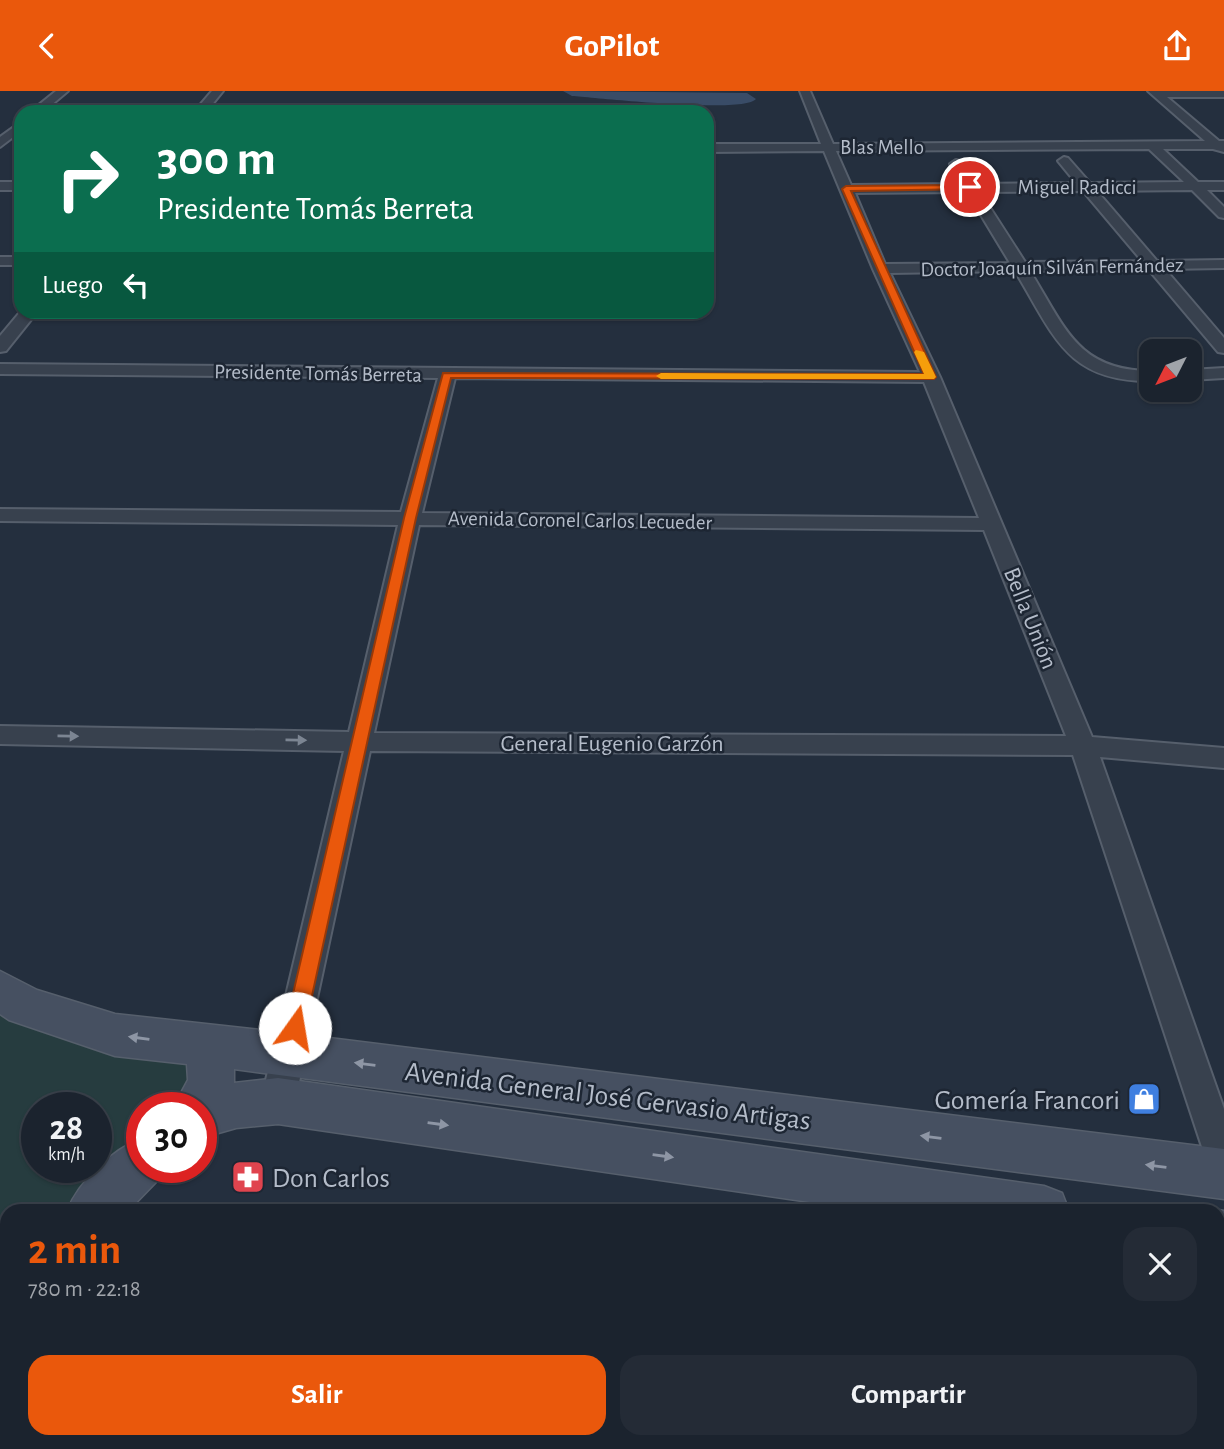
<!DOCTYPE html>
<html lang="es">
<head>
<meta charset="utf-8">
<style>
	body { margin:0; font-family:"Alegreya Sans",sans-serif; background:#242b36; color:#f1f3f6; height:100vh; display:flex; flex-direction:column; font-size:26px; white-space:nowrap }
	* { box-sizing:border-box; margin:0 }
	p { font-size:23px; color:#a0a4aa }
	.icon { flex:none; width:38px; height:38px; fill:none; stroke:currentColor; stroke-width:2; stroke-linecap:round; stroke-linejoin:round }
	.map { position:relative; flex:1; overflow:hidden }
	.drawer { position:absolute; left:0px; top:1113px; width:1225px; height:245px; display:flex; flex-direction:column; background:#1b232e; border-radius:21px 21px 0 0; box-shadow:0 2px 5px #0004,0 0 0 2px #39404a }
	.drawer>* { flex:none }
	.banner { position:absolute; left:14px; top:14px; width:700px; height:214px; border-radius:21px; box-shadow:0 2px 5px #0004,0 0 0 2px #39404a; background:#0b6e4f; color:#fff; overflow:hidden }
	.needle { width:46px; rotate:228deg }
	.controls { position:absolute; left:1139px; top:248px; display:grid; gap:14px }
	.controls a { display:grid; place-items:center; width:63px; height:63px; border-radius:14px; background:#1b232e; box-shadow:0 2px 5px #0004,0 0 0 2px #39404a; font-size:35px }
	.speed { position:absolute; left:21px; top:1001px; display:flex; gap:14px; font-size:35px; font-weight:700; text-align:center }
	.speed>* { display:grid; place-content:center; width:91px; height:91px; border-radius:50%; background:#1b232e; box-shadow:0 2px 5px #0004,0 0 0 2px #39404a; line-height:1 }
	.speed small { font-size:18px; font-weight:400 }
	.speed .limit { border:10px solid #d22; background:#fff; color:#111 }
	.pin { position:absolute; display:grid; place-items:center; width:60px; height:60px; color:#fff; margin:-30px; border:4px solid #fff; border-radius:50%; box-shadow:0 2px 7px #0007 }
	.me { position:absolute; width:77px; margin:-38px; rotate:13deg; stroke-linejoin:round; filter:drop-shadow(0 0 5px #0008) }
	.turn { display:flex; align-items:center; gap:24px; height:147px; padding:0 28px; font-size:32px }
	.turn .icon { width:91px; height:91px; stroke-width:2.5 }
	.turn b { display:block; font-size:49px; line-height:60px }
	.then { display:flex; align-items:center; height:66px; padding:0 28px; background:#0003; gap:14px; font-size:26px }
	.round { display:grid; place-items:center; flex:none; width:74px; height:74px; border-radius:21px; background:#242b36 }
	.overview { display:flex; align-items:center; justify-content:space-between; height:119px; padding:0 28px }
	h1 { font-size:42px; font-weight:600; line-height:52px; color:#ea580c }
	.action { display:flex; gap:14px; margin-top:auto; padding:14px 28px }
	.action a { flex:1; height:80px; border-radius:21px; background:#ea580c; color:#fff; font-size:28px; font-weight:600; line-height:80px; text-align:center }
	.action a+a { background:#242b36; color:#f1f3f6 }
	header { display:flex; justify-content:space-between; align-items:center; height:91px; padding:0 28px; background:#ea580c; color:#fff; font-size:32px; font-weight:600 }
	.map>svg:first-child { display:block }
	.green { fill:#263c3f; fill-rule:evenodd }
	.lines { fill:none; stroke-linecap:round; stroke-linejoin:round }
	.river { fill:#394c67; fill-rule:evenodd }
	.minor-casing { stroke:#565f6c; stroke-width:4 }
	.secondary-casing { stroke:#565f6c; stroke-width:3 }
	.minor { fill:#38414e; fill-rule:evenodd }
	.secondary { fill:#465061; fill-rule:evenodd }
	.oneway { fill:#7c8592 }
	.oneway2 { fill:#8e96a5 }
	.route { fill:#ea580c; stroke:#983908; stroke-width:2 }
	.slow { fill:#f59e0b }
	.labels { text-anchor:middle; stroke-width:5; stroke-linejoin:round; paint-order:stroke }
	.far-street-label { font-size:21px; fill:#b4bcc9; stroke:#1d2633 }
	.street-label { font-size:24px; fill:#b4bcc9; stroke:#1d2633 }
	.near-street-label { font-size:28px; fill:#b4bcc9; stroke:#1d2633 }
	.near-poi-label { font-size:28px; fill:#b4bcc9; stroke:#1d2633; text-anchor:end }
</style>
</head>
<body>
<header><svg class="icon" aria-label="back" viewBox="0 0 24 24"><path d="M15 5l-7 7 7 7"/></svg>GoPilot<svg class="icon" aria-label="share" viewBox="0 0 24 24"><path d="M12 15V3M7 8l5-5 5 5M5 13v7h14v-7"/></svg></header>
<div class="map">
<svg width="1224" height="1358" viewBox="0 0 1224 1358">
	<rect width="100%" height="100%" fill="#242f3e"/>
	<path class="green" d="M0 919 192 967 198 975 176 1017H142V1051L72 1120H7V1180L0 1185ZM37 1017H96V1076H37Z"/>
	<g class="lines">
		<path class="river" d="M563 0 747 2 756 8C744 23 599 7 572 5Z"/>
		<defs>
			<g id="minor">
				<polygon points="56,0 68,0 43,21 30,21"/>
				<polygon points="212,0 223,0 206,21 194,21"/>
				<path d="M800 0H810L833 53 1205 50 1148 0H1224V6H1167L1219 50H1224V61L1213 58H1163L1198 91H1224V99H1207L1224 116V127L1219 126 1192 99 1097 100 1157 170 1224 169V177L1165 178 1224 247V262L1218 261 1149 179 1030 180C1065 236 1077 280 1152 280V290C1066 291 1054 244 1015 180L890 182 940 286 1092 646 1224 657V677L1100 666 1224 1018V1086L1212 1080 1206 1068 1073 664 370 660 295 1010 290 1022 278 1026 266 1022 261 1010 344 660 0 653V635L349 641 398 434 0 430V418L401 421 438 287 0 283V273L920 281 873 178 824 60 707 61V53H821ZM1149 58 1184 91 1090 92 1068 67 1064 66 1058 70 1076 92 975 93 960 70 956 69 950 73 962 93 851 94 836 60ZM1083 100 1142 170 1025 171 980 101ZM967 101 1010 172 885 173 855 102ZM455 287 924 291 979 427 422 422ZM419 434 984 439 1066 645 374 642Z"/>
				<polygon points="21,31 21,40 0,56 0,46"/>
				<rect x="0" y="91" width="21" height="8"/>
				<rect x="0" y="166" width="21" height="8"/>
				<polygon points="21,220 38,220 6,260 0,261 0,245"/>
				<polygon points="1224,277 1224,287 1190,289 1190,279"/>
				<polygon points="0,1295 7,1298 7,1351 26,1351 23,1358 0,1358"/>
			</g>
			<g id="secondary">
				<polygon points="0,880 37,899 115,923 289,942 1224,1058 1224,1108 234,978 234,992 278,987 1044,1095 1062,1102 1069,1120 871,1120 278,1033 236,1037 201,1047 201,1017 173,1017 188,989 187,973 115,965 9,929 0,923"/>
				<path d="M142 1047V1076H164L159 1088 128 1120H67C79 1090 112 1059 142 1047Z"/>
				<polygon points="1218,1119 1224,1120 1224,1172 1218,1171"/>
				<polygon points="7,1176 7,1233 0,1236 0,1179"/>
			</g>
		</defs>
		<use href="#minor" class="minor-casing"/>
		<use href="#secondary" class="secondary-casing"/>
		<use href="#minor" class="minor"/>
		<use href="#secondary" class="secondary"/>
	</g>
	<defs><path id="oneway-solid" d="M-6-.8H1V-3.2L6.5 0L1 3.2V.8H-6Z" transform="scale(1.75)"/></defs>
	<g class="oneway">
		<use href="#oneway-solid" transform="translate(68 645) rotate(1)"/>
		<use href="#oneway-solid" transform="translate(296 649) rotate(1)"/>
	</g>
	<g class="oneway2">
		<use href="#oneway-solid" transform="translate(139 947) rotate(-172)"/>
		<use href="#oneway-solid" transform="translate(365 973) rotate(-173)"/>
		<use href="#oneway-solid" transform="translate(438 1033) rotate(8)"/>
		<use href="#oneway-solid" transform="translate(931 1046) rotate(-173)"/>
		<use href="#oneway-solid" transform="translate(663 1065) rotate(8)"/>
		<use href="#oneway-solid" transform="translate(1156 1075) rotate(-173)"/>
	</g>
	<polygon class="route" points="970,94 973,98 851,100 936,286 934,288 451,287 416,427 305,937 302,944 295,946 288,944 285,937 404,427 443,282 924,283 842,98 846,95"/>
	<polygon class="slow" points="916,259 924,261 936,286 934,288 661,288 656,285 661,282 924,283 914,261"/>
	<defs>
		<symbol id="shop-square" viewBox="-11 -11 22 22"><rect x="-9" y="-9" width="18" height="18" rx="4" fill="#3f7fe0" stroke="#1d2633"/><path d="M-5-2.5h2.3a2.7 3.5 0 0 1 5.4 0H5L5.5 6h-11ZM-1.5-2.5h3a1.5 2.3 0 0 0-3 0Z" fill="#fff"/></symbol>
		<symbol id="pharmacy-square" viewBox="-11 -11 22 22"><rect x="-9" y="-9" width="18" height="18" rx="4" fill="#e0444e" stroke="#1d2633"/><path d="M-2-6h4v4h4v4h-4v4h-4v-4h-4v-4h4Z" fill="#fff"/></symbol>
	</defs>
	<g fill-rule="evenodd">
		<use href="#shop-square" x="1125" y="989" width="38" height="38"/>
		<use href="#pharmacy-square" x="229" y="1067" width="38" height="38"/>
	</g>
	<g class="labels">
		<g class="far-street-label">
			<text x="882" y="63">Blas Mello</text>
			<text x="1077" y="103">Miguel Radicci</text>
			<text transform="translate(1052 176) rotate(-1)" y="7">Doctor Joaquín Silván Fernández</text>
			<text transform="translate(318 282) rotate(1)" y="7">Presidente Tomás Berreta</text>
			<text transform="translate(580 429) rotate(1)" y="7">Avenida Coronel Carlos Lecueder</text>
		</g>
		<g class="street-label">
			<text transform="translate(1031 527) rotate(68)" y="8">Bella Unión</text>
			<text x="612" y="660">General Eugenio Garzón</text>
		</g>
		<g class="near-street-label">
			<text transform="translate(608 1004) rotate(7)" y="10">Avenida General José Gervasio Artigas</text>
		</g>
		<g class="near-poi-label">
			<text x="1120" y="1018">Gomería Francori</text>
			<text x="272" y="1096" text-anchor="start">Don Carlos</text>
		</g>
	</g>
</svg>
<div class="controls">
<a><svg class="needle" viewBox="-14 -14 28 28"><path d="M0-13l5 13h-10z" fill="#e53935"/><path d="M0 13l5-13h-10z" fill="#a0a4aa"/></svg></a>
</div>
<div class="speed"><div>28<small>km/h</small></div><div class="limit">30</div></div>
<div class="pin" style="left:970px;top:96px;background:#d93025"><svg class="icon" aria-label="arrive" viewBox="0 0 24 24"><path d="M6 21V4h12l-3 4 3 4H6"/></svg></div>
<svg class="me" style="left:295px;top:937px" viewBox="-20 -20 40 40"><circle r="19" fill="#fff"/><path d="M0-13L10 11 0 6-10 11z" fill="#ea580c"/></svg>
<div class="banner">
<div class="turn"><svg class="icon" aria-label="right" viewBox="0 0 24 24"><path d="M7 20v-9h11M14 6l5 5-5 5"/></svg><div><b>300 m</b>Presidente Tomás Berreta</div></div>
<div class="then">Luego<svg class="icon" aria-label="left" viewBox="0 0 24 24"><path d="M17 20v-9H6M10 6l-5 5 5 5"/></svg></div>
</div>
<section class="drawer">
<div class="overview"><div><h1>2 min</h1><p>780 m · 22:18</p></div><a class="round"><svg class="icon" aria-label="close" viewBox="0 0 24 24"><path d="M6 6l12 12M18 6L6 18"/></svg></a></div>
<div class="action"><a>Salir</a><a>Compartir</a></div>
</section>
</div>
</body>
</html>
